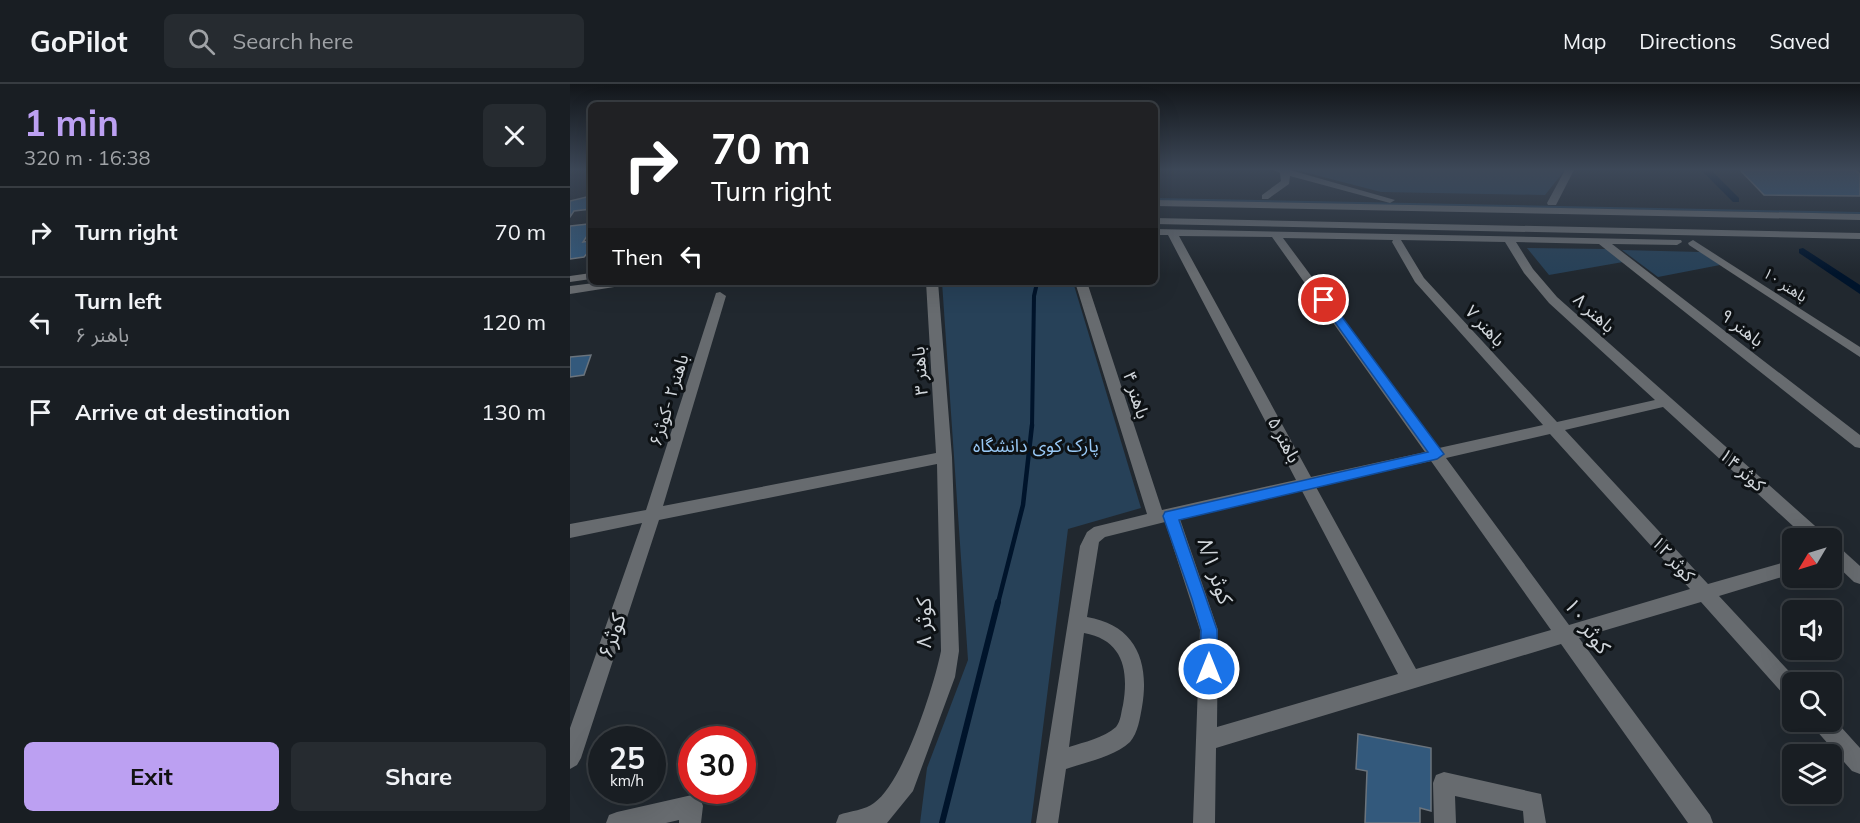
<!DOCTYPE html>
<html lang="en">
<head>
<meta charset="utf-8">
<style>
	body { margin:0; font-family:Mulish,"Noto Sans Arabic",sans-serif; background:#262b30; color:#f1f3f6; height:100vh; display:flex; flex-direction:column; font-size:22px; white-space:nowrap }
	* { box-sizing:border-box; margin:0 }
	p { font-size:20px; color:#9fa2a6 }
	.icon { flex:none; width:33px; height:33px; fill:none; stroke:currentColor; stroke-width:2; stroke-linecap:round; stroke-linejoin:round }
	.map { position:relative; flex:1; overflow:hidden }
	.drawer { display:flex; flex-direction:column; background:#191e23; width:570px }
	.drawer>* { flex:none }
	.hud { position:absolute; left:18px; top:18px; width:570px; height:183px; border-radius:9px; box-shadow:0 6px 24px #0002,0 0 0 2px #373c41; background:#202124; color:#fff; overflow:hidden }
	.needle { width:39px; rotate:232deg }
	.fabs { position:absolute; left:1212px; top:444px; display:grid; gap:12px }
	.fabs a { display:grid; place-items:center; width:60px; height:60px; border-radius:9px; background:#191e23; box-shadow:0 6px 24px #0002,0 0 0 2px #373c41; font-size:30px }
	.speed { position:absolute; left:18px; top:642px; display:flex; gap:12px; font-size:30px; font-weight:700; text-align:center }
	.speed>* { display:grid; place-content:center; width:78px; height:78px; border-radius:50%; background:#191e23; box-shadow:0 6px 24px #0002,0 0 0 2px #373c41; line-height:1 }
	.speed small { font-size:15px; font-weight:400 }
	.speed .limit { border:9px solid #d22; background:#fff; color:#111 }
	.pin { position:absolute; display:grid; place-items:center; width:51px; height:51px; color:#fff; margin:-26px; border:3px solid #fff; border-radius:50%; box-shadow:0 2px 6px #0007 }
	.me { position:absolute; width:66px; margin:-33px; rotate:0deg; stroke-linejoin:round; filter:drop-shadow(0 0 4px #0008) }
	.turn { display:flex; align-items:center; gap:21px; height:126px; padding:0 24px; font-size:27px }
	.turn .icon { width:78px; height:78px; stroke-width:2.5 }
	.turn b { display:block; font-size:42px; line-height:51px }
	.then { display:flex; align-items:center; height:57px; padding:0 24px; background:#0003; gap:12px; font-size:22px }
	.round { display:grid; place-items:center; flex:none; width:63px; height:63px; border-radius:9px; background:#262b30 }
	.summary { display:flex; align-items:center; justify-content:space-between; height:102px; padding:0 24px }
	h1 { font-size:36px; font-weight:700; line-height:45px; color:#bca0f2 }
	.primary-button { display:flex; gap:12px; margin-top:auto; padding:12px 24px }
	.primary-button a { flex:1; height:69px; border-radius:9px; background:#bca0f2; color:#111; font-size:24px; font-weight:700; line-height:69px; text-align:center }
	.primary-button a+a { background:#262b30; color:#f1f3f6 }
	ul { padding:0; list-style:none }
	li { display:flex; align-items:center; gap:18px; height:90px; padding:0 24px; border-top:2px solid #373c41 }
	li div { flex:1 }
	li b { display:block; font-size:22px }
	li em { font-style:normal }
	header { display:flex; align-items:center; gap:36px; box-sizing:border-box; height:84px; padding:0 30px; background:#191e23; border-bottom:2px solid #373c41 }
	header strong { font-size:28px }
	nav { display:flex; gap:33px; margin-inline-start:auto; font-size:21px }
	.search { width:420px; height:54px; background:#262b30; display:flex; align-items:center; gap:15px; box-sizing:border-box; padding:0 21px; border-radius:9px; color:#9fa2a6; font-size:22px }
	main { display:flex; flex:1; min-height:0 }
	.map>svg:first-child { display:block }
	.green { fill:#274158 }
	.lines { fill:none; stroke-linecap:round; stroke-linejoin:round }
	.stream-far3 { stroke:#00142b; stroke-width:3 }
	.stream-far2 { stroke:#00142b; stroke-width:4 }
	.stream-far1 { stroke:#00142b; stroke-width:4.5 }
	.stream { stroke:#00142b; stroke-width:6 }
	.canal { fill:#00142b; fill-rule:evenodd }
	.building { fill:#33597c; stroke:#6b747d; stroke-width:1.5 }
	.minor { fill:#676b6f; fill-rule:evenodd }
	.route { fill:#1a73e8; stroke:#114b97; stroke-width:1.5 }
	.labels { text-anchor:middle; stroke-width:6; stroke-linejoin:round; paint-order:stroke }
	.far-street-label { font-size:15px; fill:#d1d6db; stroke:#0d1114 }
	.street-label { font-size:18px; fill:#d1d6db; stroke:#0d1114 }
	.park-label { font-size:18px; fill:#99c9f6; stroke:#0d1114 }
	.near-street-label { font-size:21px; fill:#d1d6db; stroke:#0d1114 }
</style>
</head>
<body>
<header>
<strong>GoPilot</strong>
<div class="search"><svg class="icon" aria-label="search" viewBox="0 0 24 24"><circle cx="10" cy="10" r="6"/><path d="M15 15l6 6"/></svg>Search here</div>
<nav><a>Map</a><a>Directions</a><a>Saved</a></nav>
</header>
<main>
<section class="drawer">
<div class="summary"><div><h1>1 min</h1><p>320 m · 16:38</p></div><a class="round"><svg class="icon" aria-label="close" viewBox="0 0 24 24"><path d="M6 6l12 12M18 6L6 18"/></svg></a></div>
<ul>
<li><svg class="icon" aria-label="right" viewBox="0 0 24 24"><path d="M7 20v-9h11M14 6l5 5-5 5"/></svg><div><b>Turn right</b></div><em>70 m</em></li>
<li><svg class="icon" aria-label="left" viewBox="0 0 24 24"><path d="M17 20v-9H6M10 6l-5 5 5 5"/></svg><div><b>Turn left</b><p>باهنر ۶</p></div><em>120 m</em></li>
<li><svg class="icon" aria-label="arrive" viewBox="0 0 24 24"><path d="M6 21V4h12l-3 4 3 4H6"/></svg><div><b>Arrive at destination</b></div><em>130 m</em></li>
</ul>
<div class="primary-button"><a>Exit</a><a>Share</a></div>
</section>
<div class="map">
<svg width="1290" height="739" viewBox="0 0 1290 739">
	<rect width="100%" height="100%" fill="#21282f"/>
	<g class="green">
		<polygon points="726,86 995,86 975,111 811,108"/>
		<polygon points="585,114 1290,128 1290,130 585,117"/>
		<polygon points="957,164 1037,165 1053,178 979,191"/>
		<polygon points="1052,166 1131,168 1150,181 1088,193"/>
		<polygon points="372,198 503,198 571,424 498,445 461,739 350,739 357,684 398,576"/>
	</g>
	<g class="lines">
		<polyline class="stream-far3" points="466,201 467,198"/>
		<polyline class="stream-far2" points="462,342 464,212 467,199"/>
		<polyline class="stream-far1" points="428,519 453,421 462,341"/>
		<polyline class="stream" points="372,739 428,518"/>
		<g class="canal">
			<polygon points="1131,86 1141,86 1169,114 1169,118 1163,118"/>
			<polygon points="1233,164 1290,201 1290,210 1229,169 1229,165"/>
		</g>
	</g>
	<g class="building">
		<polygon points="1170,86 1285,86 1290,90 1290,112 1194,111"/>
		<polygon points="21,112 21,125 4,127 0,133 0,117"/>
		<polygon points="21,135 21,152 17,152 13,158 19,157 17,161 21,160 21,165 14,173 0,175 0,142 18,140"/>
		<polygon points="21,271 14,291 0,293 0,273"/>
		<polygon points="788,650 861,664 861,727 850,724 850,739 795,739 797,687 786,685"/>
	</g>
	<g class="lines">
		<g class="minor">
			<polygon points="704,86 720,86 825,116 820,119 720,92 719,100 698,115 692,115 692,111 711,97 710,89"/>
			<polygon points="995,86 1004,86 986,121 978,121 977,119"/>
			<polygon points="585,116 1290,130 1290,136 585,122"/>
			<polygon points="585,134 1290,149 1290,155 585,140"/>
			<path d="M585 145 1111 156 1112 158 1107 161 1042 160 1290 351V364L1285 363 1029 160 946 158 963 185 987 213 1253 449 1255 454H1236L1093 323 995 346 1138 500 1222 476V490L1149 512 1229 598H1222V614L1215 612 1131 518 1009 554 1140 731 1143 739H1118L991 560 646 664 645 739H623L630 546 595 438 535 453 529 458 517 533C565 541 580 577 572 623 570 634 568 649 560 658 544 673 516 678 496 685L488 739H466L510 462 517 448 524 443 577 430 505 198H517L592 426 726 396 598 151H585ZM609 152 702 153 855 368 741 393ZM713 154 823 156 822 158 845 198 973 341 869 364ZM831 156 935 158 954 189 979 219 1085 316 987 338 854 194ZM980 350 1120 505 999 541 876 374ZM861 377 981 546 846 585 746 403ZM732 407 828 590 647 643 648 546 610 435ZM514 549C553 556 559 586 553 621 551 628 551 637 546 643 534 654 514 658 499 663Z"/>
			<polygon points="1123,156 1290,263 1290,273 1119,161 1118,159"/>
			<polygon points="21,189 21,195 0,198 0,192"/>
			<polygon points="32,198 63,198 57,201 0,210 0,202"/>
			<path d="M356 198H368L382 373 389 567 385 593 343 707 317 739H266L269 731C279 727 296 726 304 719 333 699 364 602 371 567L367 380 89 436 11 674 7 681 0 685V644L72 439 0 454V440L76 426 146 209 150 208 156 212 93 422 366 369Z"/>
			<polygon points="1262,460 1268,462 1290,482 1290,500 1284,498 1262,477"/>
			<polygon points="1262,633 1290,664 1290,690 1282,687 1245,645 1242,638 1262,638"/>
			<polygon points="874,688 971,710 976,739 954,739 953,727 885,712 886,739 864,739 863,699 866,691"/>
			<polygon points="122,711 130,714 133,722 131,739 109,739 109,736 96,739 36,739 39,731 47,728"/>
		</g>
	</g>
	<linearGradient id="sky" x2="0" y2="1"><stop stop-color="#12161a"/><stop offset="0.45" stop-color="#3d4858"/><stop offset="1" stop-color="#3d4858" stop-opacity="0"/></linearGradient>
	<rect width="1290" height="190" fill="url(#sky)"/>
	<polygon class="route" points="754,213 758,214 874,370 867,375 609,436 647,546 648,585 646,591 639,594 633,591 630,585 631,546 622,515 593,432 595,428 858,368 749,216"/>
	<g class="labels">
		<g class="far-street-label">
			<text transform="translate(1215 201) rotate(33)" y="5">باهنر ۱۰</text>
		</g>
		<g class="street-label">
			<text transform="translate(1024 229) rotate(42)" y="6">باهنر ۸</text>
			<text transform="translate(915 242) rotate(47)" y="6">باهنر ۷</text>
			<text transform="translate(1172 244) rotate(38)" y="6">باهنر ۹</text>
			<text transform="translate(350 287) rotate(-94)" y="6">باهنر ۳</text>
			<text transform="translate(566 311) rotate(72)" y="6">باهنر ۴</text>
			<text transform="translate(99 316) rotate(-73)" y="6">باهنر۲ -کوثر۶</text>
			<text transform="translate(714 356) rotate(62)" y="6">باهنر ۵</text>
			<text transform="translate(1172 386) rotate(42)" y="6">کوثر ۱۴</text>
			<text transform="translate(1103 475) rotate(48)" y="6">کوثر ۱۲</text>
		</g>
		<g class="park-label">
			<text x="466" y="368">پارک کوی دانشگاه</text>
		</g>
		<g class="near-street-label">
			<text transform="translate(645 487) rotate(71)" y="7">کوثر ۸/۱</text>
			<text transform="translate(354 539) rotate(-90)" y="7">کوثر ۸</text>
			<text transform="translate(1017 542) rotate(54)" y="7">کوثر ۱۰</text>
			<text transform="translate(42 552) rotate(-71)" y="7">کوثر۶</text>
		</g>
	</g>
</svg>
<div class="fabs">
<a><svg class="needle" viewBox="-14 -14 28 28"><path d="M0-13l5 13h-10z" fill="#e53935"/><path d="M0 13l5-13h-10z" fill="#9fa2a6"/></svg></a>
<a><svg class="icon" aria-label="sound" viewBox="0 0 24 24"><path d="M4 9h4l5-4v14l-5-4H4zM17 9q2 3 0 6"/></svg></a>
<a><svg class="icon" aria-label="search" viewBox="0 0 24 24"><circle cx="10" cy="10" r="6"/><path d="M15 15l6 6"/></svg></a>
<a><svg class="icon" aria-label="layers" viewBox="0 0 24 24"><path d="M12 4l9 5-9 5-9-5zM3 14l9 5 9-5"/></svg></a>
</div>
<div class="speed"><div>25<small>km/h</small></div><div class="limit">30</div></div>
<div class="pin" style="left:754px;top:216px;background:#d93025"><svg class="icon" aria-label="arrive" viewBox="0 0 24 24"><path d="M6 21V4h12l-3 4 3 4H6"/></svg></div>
<svg class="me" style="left:639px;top:585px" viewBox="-20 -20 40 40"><circle r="17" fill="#1a73e8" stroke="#fff" stroke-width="3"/><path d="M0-11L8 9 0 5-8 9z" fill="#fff"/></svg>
<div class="hud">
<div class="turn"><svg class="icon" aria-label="right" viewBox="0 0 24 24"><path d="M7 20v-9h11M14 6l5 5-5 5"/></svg><div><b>70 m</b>Turn right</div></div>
<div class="then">Then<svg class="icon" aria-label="left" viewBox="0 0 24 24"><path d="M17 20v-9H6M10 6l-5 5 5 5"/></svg></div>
</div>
</div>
</main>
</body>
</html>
